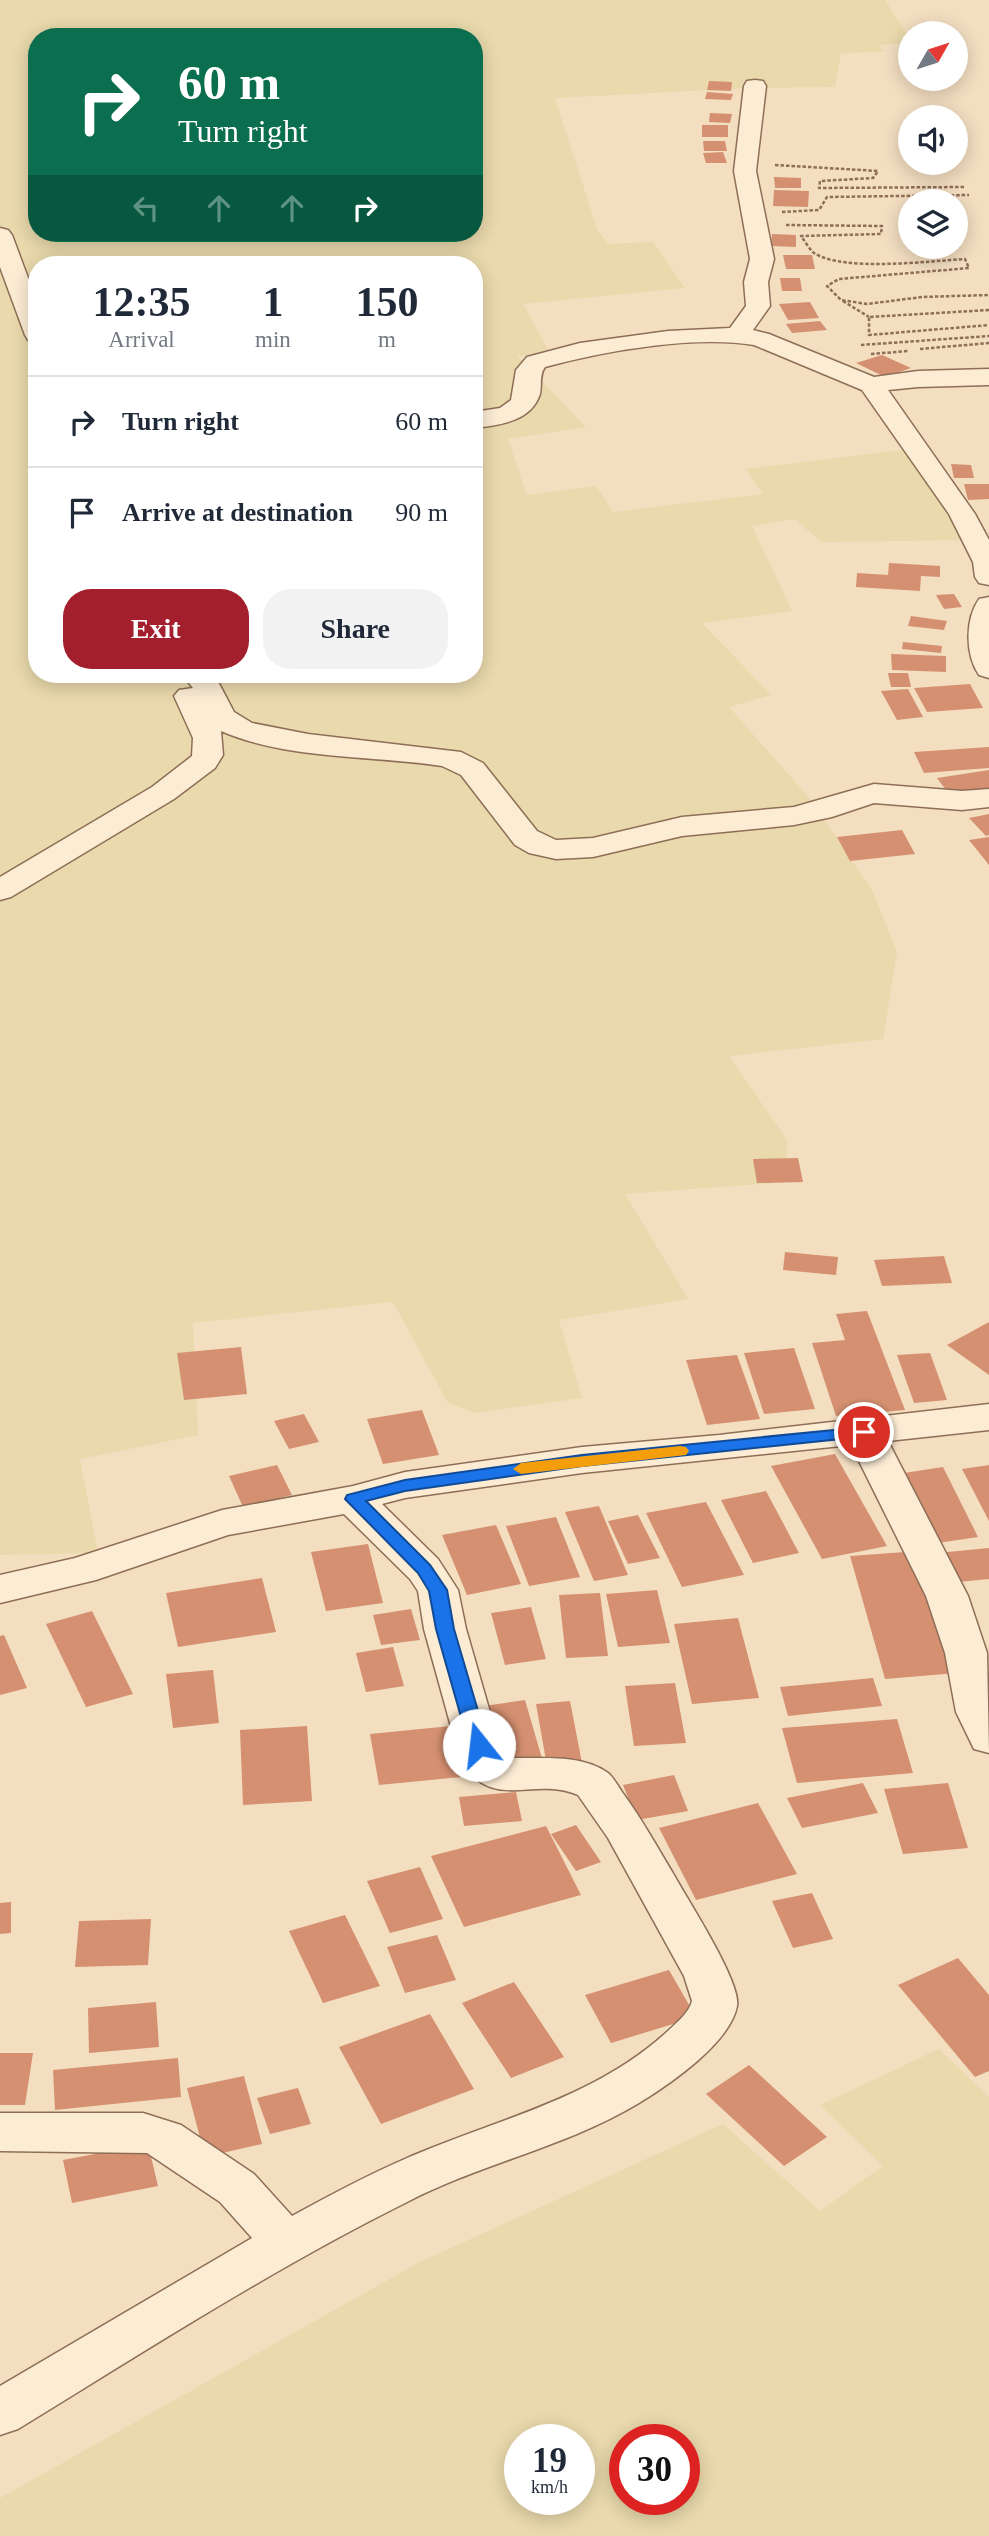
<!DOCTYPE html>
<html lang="en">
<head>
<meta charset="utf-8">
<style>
	body { margin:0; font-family:Georgia,serif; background:#f2f2f3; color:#1f2937; height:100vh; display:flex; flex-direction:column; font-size:26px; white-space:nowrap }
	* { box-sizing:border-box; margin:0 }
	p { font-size:23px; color:#747a83 }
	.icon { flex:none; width:38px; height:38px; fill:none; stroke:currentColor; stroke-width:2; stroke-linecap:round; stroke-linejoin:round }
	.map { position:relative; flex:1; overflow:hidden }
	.panel { position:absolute; left:28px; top:256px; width:455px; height:427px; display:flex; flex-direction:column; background:#fff; border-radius:28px; box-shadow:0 4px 18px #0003 }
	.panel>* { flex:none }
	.guide { position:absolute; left:28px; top:28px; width:455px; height:214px; border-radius:28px; box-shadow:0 4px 18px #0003; background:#0b6e4f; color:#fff; overflow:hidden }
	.needle { width:46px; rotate:51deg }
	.buttons { position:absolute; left:898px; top:21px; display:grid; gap:14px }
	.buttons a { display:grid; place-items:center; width:70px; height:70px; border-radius:50%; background:#fff; box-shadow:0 4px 18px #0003; font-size:35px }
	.speed { position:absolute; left:504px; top:2424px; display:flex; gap:14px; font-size:35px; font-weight:700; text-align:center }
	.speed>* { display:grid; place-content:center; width:91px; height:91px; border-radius:50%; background:#fff; box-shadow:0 4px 18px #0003; line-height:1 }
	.speed small { font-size:18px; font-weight:400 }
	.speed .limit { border:10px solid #d22; background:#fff; color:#111 }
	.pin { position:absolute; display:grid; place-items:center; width:60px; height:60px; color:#fff; margin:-30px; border:4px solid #fff; border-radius:50%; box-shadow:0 2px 7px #0007 }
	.me { position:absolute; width:77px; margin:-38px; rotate:344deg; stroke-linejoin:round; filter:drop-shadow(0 0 5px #0008) }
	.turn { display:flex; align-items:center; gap:24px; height:147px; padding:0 35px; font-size:32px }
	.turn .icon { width:91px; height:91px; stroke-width:2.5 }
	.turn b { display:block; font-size:49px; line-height:60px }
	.lanes { display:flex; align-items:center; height:66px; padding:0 35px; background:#0003; justify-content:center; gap:35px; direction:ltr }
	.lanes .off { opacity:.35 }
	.eta { display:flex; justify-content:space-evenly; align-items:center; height:119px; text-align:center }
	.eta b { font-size:42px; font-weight:700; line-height:49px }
	.cta { display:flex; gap:14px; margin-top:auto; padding:14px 35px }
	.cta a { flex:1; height:80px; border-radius:28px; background:#a41f2e; color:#fff; font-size:28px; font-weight:700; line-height:80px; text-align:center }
	.cta a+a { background:#f2f2f3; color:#1f2937 }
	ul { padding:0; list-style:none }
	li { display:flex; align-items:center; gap:21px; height:91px; padding:0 35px; border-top:2px solid #e0e1e3 }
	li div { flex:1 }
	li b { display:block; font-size:26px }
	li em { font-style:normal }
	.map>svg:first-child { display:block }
	.farmland { fill:#e9d9ac; fill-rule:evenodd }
	.building { fill:#d59071 }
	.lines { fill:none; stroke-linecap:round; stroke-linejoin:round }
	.street-casing { stroke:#8e6e56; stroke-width:3 }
	.path { stroke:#8e6e56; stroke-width:2.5; stroke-dasharray:3.5 2; stroke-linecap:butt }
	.street { fill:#fcecd4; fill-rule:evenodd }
	.route { fill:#1a73e8; stroke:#114b97; stroke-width:2 }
	.slow { fill:#f59e0b }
</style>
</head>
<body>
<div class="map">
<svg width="989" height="2536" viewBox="0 0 989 2536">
	<rect width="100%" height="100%" fill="#f3dec0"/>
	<g class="farmland">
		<path d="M0 0H885L910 39V43L879 45 884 52 841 53 835 87 750 88 555 98 597 229 608 244 653 242 685 288 523 304 550 353 517 356 586 427 508 439 527 495 596 486 613 512 763 494 746 469 910 449 972 540 821 542 795 519 752 526 792 611 702 623 771 695 729 707 812 801 872 890 897 952 883 1039 729 1056 787 1140 786 1182 625 1194 688 1299 559 1320 582 1398 475 1413 448 1403 393 1302 193 1323 198 1435 80 1459 98 1553 0 1555ZM37 37H474V233H37ZM37 264H474V674H37Z"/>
		<path d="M939 2049 989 2097V2536H0V2498L420 2262 723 2124 820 2211 883 2166 820 2105ZM520 2440H579V2499H520ZM625 2440H684V2499H625Z"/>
	</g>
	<g class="building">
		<polygon points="709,81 732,82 731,91 707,90"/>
		<polygon points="707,92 733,94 731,100 705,99"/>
		<polygon points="710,113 732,114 730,123 709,122"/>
		<rect x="702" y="125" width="26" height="12"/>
		<polygon points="703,141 725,141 727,151 704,151"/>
		<polygon points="723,152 727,163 706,163 703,153"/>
		<polygon points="774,177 801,178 801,188 775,188"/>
		<polygon points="774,190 809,191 808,207 773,206"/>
		<polygon points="772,234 796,235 796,247 771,246"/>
		<polygon points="783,255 812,255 815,269 786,269"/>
		<polygon points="780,278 800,278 802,291 782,291"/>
		<polygon points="810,302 819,318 788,320 779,304"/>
		<polygon points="820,321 827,330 792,333 786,324"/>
		<polygon points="882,355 911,368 885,377 856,363"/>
		<polygon points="951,464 971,465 974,478 954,478"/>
		<polygon points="964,484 989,484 989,499 968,500"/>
		<polygon points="889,563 940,566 940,577 921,576 920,591 856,587 857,573 888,575"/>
		<polygon points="954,594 962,607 944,609 936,595"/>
		<polygon points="911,616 947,621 944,630 908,626"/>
		<polygon points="903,642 942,646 941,653 902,649"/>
		<polygon points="891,654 946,656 946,672 892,670"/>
		<polygon points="888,673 908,673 911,687 891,687"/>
		<polygon points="970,684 983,708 927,712 914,688"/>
		<polygon points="908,689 923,717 897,720 881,691"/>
		<polygon points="989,747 989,768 924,773 914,752"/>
		<polygon points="989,770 989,792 951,797 937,778"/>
		<polygon points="989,814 989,835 986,836 969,818"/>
		<polygon points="902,830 915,854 850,861 837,837"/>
		<polygon points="989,837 989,865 969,840"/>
		<polygon points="798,1158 803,1182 757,1183 753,1159"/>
		<polygon points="785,1252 838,1257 836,1275 783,1270"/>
		<polygon points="944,1256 952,1283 882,1286 874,1260"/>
		<polygon points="867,1311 905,1410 836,1416 812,1343 845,1340 836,1314"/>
		<polygon points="989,1322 989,1375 947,1345"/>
		<polygon points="241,1347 247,1394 184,1400 177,1353"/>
		<polygon points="794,1348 815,1409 764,1414 744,1353"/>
		<polygon points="930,1353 947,1400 914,1403 897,1355"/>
		<polygon points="737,1355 760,1419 707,1425 686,1360"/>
		<polygon points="422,1410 439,1455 383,1464 367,1419"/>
		<polygon points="304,1414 319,1442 289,1449 274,1421"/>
		<polygon points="835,1454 887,1546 822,1559 771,1466"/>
		<polygon points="277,1465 292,1495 243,1507 229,1476"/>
		<polygon points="989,1465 989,1521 962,1469"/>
		<polygon points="943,1467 978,1537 938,1543 904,1473"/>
		<polygon points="766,1491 799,1553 753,1563 721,1500"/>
		<polygon points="706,1502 744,1575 682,1587 646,1513"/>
		<polygon points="599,1506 628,1575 594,1581 565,1512"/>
		<polygon points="638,1515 660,1558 628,1564 608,1521"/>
		<polygon points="556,1517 580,1577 529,1586 506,1526"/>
		<polygon points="496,1525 521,1584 467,1595 442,1535"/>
		<polygon points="368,1544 383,1603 326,1611 311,1552"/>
		<polygon points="989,1548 989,1579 948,1583 937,1553"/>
		<polygon points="919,1551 957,1673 885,1679 850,1556"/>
		<polygon points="262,1578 276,1632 178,1647 166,1593"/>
		<polygon points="657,1590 670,1643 618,1647 606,1594"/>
		<polygon points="600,1593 608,1656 566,1658 559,1595"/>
		<polygon points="531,1607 546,1659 505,1665 491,1613"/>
		<polygon points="411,1609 420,1640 381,1645 373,1615"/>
		<polygon points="92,1611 133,1694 86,1707 46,1624"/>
		<polygon points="738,1618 759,1698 692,1704 674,1624"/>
		<polygon points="4,1635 27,1688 0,1695 0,1636"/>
		<polygon points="393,1647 404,1686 366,1692 356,1653"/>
		<polygon points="213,1670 219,1723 173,1728 166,1674"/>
		<polygon points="873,1678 882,1706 788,1716 780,1687"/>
		<polygon points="675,1683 686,1743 634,1746 625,1686"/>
		<polygon points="525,1700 543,1762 495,1769 477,1707"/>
		<polygon points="570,1701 582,1763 547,1766 536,1704"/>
		<polygon points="897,1719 913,1773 797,1783 782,1728"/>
		<polygon points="307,1726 312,1801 243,1805 240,1730"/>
		<polygon points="451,1726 461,1777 379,1785 370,1734"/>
		<polygon points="674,1775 688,1811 637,1820 623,1785"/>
		<polygon points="863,1783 878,1813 802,1828 787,1798"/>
		<polygon points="948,1783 968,1848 903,1854 884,1789"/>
		<polygon points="516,1792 522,1821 464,1826 459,1797"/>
		<polygon points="758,1803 797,1874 696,1900 659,1828"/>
		<polygon points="576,1825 601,1862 576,1871 551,1834"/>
		<polygon points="546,1826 581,1895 464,1927 431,1856"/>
		<polygon points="420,1867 443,1919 390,1933 367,1881"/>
		<polygon points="812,1893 833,1939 793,1948 772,1901"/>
		<polygon points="11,1902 11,1933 0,1934 0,1903"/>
		<polygon points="345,1915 380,1986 323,2003 289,1931"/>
		<polygon points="151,1919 148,1965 75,1967 79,1921"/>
		<polygon points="437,1935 456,1980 405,1993 387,1947"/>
		<polygon points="958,1958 989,1995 989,2071 975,2077 898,1985"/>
		<polygon points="669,1970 696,2017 611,2043 585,1995"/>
		<polygon points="514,1982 564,2057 511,2078 462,2003"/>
		<polygon points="156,2002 159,2047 89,2053 88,2008"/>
		<polygon points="430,2014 474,2089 381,2124 339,2047"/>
		<polygon points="0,2053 33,2053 25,2105 0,2105"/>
		<polygon points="178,2058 181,2097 55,2110 53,2070"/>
		<polygon points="749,2065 827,2137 784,2166 706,2094"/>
		<polygon points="244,2076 262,2144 205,2157 187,2088"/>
		<polygon points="298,2088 311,2124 270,2134 257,2098"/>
		<polygon points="148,2144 158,2186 72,2203 63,2160"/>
	</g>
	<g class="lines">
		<defs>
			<g id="street">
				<path d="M755 80 763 81 766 86 756 171 774 259 768 282 770 306 753 330 769 334 874 377 918 371 989 369V385L918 387 888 390 975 514 989 540V585L979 583 975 577 973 562 949 514 862 390 754 345C694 335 603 351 545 367 539 375 542 385 540 394 531 422 499 425 474 428V412L500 408 511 400 516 370 527 357 580 343 668 331 730 328 746 306 744 282 750 259 734 171 744 86 747 81Z"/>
				<polygon points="0,228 8,230 12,235 37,302 37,342 28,340 25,335 0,267"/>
				<path d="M989 597V678L979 675C965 655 965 619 979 599Z"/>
				<path d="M182 674H214L234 712 252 723 308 734 461 752 483 763 537 831 556 840 593 838 682 817 794 807 874 784 962 791 989 789V807L962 810 874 803 832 817 794 825 682 836 593 857 556 859 529 853 515 845 461 775 442 766C371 755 288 760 221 731L223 755 215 768 174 799 11 897 0 900V877L152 787 192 756 193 738 174 696 179 690 193 688Z"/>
				<path d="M989 1404V1430L888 1441 968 1596 987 1653 989 1753 974 1749 956 1712 945 1653 926 1596 851 1445 582 1473 405 1498 382 1504 438 1559 458 1590 466 1629 502 1754 506 1758C536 1759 582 1753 608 1773 613 1777 618 1786 622 1792 642 1819 657 1847 674 1875 687 1899 742 1983 737 2006 730 2043 670 2084 639 2103 568 2146 483 2163 409 2201 274 2268 147 2350 18 2429L0 2435V2386L252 2238 220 2202 147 2153 0 2151V2113H143L181 2125 254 2174 292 2216C330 2195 368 2175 407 2158 497 2119 595 2099 669 2030 677 2022 689 2013 692 2001L684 1976 608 1838 578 1795C533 1775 492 1814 460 1759L424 1629 418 1591 410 1579 344 1514 228 1535 96 1580 0 1603V1575L75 1558 222 1510 353 1486 405 1472 582 1447 719 1435Z"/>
			</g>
		</defs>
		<use href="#street" class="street-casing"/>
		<g class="path">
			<polyline points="775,165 878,171 873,178 820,181 819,188 964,187"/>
			<polyline points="782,212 819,210 827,197 969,195"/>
			<path d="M786 225 882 226 881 234 801 236C805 241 809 249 814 253 843 272 930 261 965 259L969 268 839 279 827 286 841 300 867 304 922 297 989 295"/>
			<polyline points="843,301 869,317"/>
			<polyline points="989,310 869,317 869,335 989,325"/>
			<polyline points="861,345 989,336"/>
			<polyline points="920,349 989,343"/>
			<polyline points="871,354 908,351"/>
		</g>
		<use href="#street" class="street"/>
	</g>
	<polygon class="route" points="864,1427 872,1432 870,1436 582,1466 405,1491 366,1501 430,1565 447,1590 454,1629 488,1745 485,1749 472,1749 469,1745 436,1629 429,1591 418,1573 345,1499 347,1495 405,1480 582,1455"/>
	<polygon class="slow" points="680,1446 686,1447 689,1451 686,1455 521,1474 513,1469 521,1463"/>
</svg>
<div class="buttons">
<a><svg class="needle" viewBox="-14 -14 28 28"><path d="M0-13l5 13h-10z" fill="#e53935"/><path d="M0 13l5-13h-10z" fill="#747a83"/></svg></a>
<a><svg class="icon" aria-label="sound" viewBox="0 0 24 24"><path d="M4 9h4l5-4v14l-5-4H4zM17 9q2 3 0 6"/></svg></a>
<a><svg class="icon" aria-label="layers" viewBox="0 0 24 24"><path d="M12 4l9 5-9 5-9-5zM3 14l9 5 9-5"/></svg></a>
</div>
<div class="speed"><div>19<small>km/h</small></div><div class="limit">30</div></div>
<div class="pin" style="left:864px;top:1432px;background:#d93025"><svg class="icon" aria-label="arrive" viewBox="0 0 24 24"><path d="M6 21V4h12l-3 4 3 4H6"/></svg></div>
<svg class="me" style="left:479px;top:1745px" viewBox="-20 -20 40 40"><circle r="19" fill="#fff"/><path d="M0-13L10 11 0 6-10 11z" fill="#1a73e8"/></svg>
<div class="guide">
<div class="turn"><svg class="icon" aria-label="right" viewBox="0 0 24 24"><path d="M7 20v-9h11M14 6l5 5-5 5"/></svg><div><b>60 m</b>Turn right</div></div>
<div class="lanes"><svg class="icon off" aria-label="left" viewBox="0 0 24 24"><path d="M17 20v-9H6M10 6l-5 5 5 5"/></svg><svg class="icon off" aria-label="ahead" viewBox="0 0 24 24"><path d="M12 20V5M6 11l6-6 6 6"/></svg><svg class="icon off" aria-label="ahead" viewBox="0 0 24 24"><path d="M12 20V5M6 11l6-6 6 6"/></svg><svg class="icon" aria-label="right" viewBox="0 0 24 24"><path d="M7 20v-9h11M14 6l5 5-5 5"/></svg></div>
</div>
<section class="panel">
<div class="eta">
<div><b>12:35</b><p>Arrival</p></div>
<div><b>1</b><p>min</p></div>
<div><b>150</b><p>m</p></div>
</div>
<ul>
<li><svg class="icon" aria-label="right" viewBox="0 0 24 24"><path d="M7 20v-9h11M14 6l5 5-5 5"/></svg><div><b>Turn right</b></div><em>60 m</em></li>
<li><svg class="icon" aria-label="arrive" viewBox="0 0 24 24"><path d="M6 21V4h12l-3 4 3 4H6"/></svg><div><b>Arrive at destination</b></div><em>90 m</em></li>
</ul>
<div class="cta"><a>Exit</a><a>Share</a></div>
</section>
</div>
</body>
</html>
